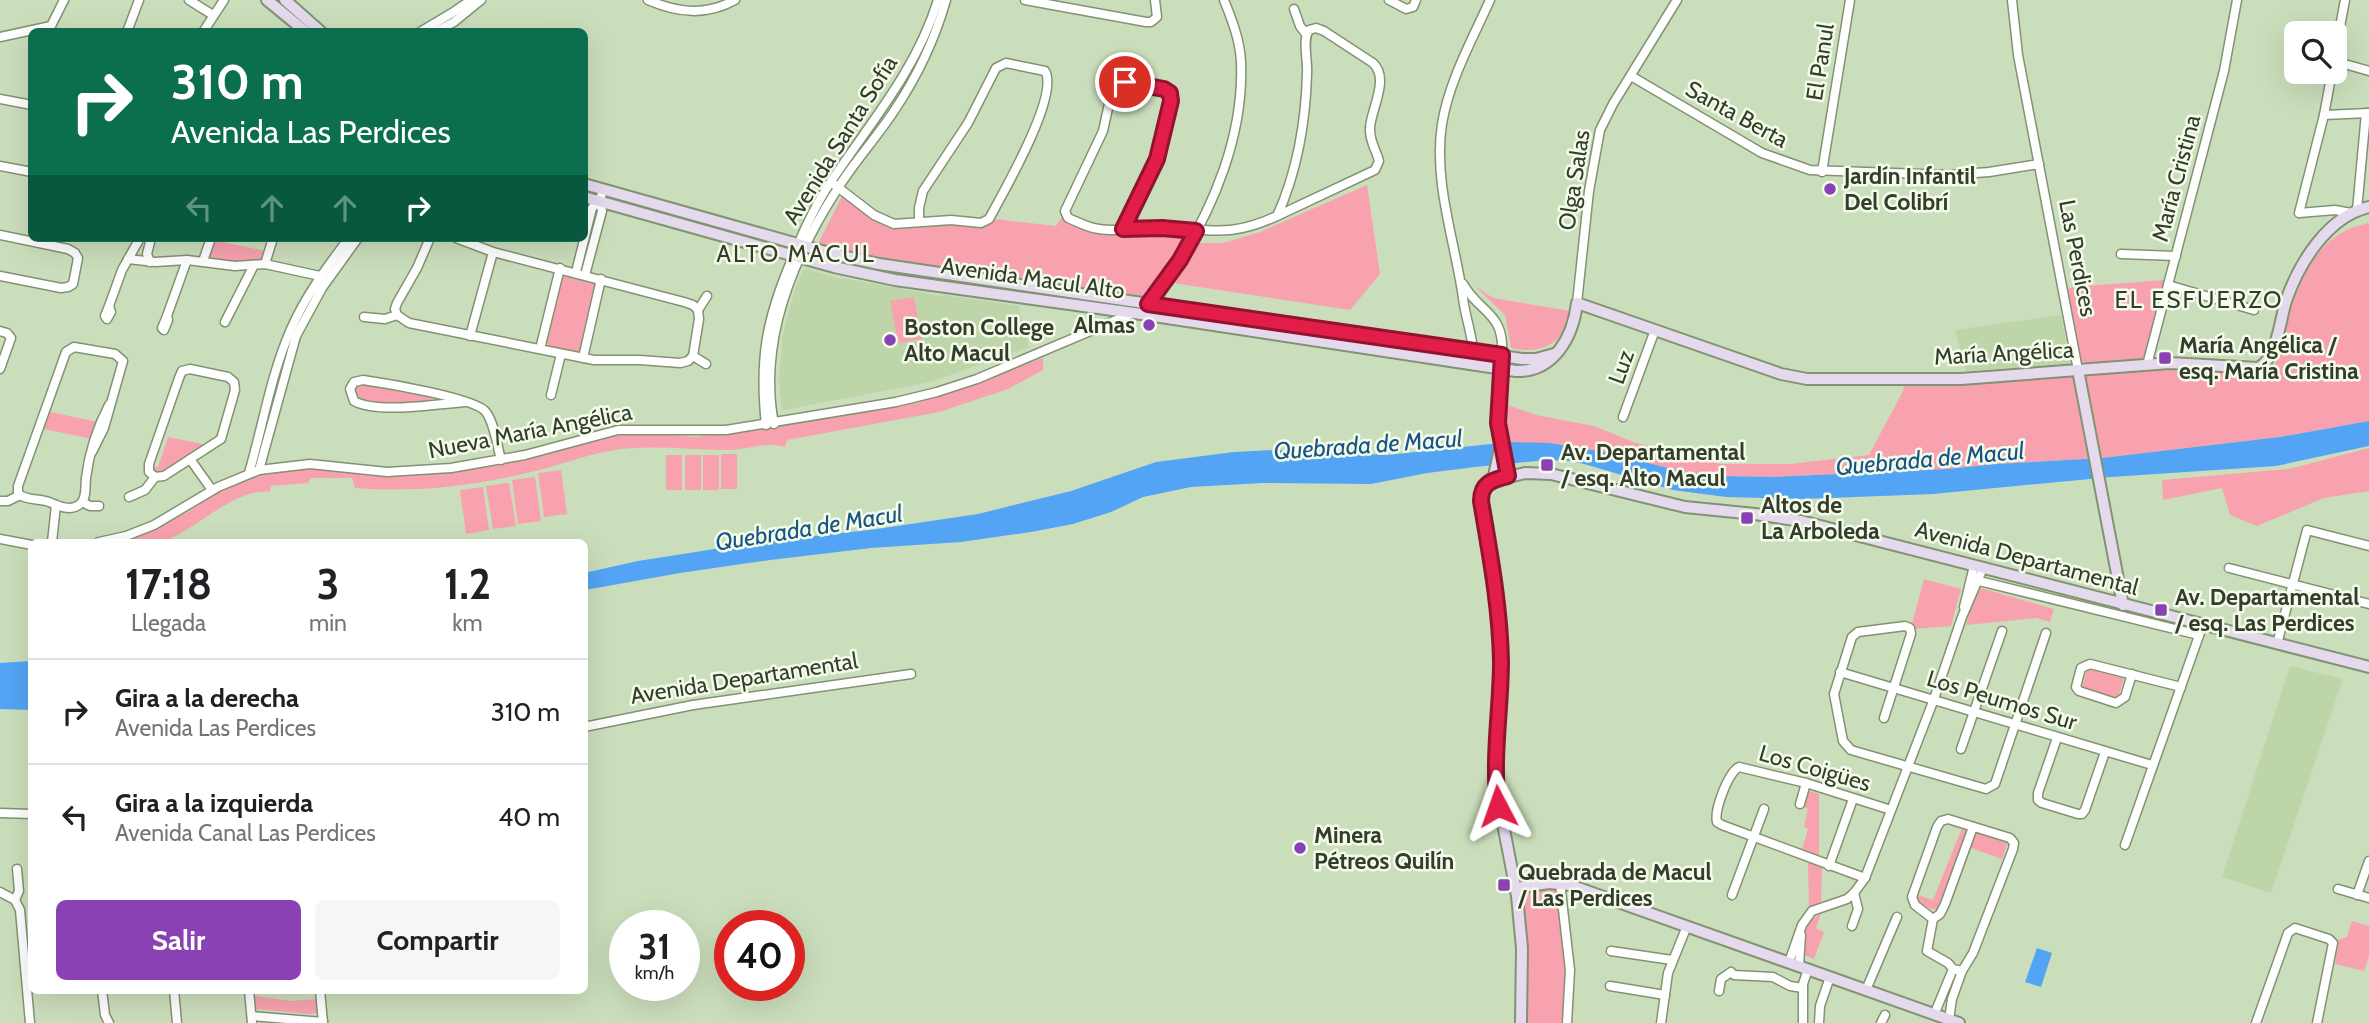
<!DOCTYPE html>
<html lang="es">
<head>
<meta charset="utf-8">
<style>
	body { margin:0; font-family:Cabin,sans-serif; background:#f6f6f6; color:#202124; height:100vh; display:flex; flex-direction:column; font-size:26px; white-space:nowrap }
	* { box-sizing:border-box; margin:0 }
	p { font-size:23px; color:#757577 }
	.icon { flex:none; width:38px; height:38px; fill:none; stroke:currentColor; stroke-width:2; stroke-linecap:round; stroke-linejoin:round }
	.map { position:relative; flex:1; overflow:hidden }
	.side { position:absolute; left:28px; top:539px; width:560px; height:455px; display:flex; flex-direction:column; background:#fff; border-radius:10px; box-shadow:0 7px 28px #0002 }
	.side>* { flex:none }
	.banner { position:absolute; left:28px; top:28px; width:560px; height:214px; border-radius:10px; box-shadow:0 7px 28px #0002; background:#0b6e4f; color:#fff; overflow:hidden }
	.buttons { position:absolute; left:2284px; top:21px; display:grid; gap:14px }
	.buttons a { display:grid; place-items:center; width:63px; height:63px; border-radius:10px; background:#fff; box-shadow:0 7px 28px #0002; font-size:35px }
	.speed { position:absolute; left:609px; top:910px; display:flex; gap:14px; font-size:35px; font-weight:700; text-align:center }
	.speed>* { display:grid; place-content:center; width:91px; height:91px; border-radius:50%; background:#fff; box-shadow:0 7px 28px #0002; line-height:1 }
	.speed small { font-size:18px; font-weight:400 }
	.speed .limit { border:10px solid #d22; background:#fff; color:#111 }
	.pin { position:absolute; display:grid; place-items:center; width:60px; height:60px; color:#fff; margin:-30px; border:4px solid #fff; border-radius:50%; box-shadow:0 2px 7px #0007 }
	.me { position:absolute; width:77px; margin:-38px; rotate:356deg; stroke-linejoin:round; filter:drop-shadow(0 0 5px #0008) }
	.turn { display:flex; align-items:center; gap:24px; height:147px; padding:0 28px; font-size:32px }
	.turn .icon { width:91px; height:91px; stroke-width:2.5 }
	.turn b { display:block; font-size:49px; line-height:60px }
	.lanes { display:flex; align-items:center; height:66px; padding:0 28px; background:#0003; justify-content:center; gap:35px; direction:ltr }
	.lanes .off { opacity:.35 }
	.eta { display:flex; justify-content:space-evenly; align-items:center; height:119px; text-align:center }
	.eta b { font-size:42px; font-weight:700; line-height:49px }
	.cta { display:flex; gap:14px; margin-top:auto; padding:14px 28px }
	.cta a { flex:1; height:80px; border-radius:10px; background:#8941b4; color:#fff; font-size:28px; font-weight:700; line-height:80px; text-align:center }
	.cta a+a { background:#f6f6f6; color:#202124 }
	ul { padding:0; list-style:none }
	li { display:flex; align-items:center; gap:21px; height:105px; padding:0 28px; border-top:2px solid #e0e0e0 }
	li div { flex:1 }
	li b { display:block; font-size:26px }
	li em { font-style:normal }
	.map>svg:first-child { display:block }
	.built { fill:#bed5aa }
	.green { fill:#f9a2af }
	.water { fill:#53a4f5 }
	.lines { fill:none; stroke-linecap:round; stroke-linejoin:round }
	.street-casing { stroke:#819372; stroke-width:11 }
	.secondary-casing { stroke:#819372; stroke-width:14 }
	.street { stroke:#fff; stroke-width:8 }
	.secondary { stroke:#e5d9ed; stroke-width:10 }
	.route-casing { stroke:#92132f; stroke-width:18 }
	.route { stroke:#e11d48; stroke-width:12 }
	.poi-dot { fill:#8941b4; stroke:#f2fce9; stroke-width:2.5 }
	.labels { text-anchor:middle; stroke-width:5; stroke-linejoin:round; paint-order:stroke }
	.street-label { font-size:23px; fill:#353c2e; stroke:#f2fce9 }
	.poi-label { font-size:23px; font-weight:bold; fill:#353c2e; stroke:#f2fce9; text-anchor:start }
	.neighbourhood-label { font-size:24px; letter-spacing:2px; fill:#353c2e; stroke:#f2fce9 }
	.water-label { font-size:24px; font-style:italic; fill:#195286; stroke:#f2fce9 }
</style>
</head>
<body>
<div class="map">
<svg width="2369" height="1023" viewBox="0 0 2369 1023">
	<rect width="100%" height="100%" fill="#cbdebb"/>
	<g class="built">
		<polygon points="807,269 840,279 842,278 941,296 945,295 1019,306 1029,347 931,382 784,410 781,407 779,377 783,333 796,286 803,271"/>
		<polygon points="2061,315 2070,364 1966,371 1955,330"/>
		<polygon points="2290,666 2343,679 2271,893 2222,877"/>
	</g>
	<g class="green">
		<polygon points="1367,185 1380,274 1350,310 1173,283 1196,243 1223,243 1260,232"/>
		<polygon points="843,194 870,217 893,227 948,224 984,226 993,219 1056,226 1061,218 1086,230 1098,233 1190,234 1162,278 1142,299 880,261 817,246"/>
		<path d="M2369 223V421L2280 437 2102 458 1997 464 1948 469 1775 477 1713 476 1684 472 1572 446 1510 442 1505 428V404L1536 415 1594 426 1636 443 1721 464H1790L1869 455 1904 389 1903 384 2085 372 2176 370 2263 374 2270 371 2276 362C2291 309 2304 234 2369 223Z"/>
		<path d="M213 240 266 251 264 259C251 265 218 267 208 255Z"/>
		<polygon points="567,274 595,283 581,349 577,352 549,347 546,342 562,278"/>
		<polygon points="2164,280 2145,359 2141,361 2086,364 2080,362 2067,290 2072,287"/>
		<path d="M1475 286 1493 298 1571 311C1566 344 1540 355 1511 348L1505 315Z"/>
		<polygon points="914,297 922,339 898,343 890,301"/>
		<path d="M1043 358V370L1008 389 939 412 787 440 785 447C765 441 748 450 727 450 688 450 647 444 609 451 583 456 557 466 531 472 474 486 414 493 355 488L352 478H311L308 483 271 486 270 492C236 487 196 530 164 541 150 546 129 542 115 542L148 531 188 512 217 492 244 479 272 471 299 468 338 470 376 476 421 475 500 463 598 439 623 435 661 434 695 437 746 431 917 403Z"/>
		<polygon points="359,383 365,383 432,397 430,401 388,403 359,400 355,398 353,388"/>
		<polygon points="50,412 98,422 92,439 44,429"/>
		<polygon points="168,437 207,445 159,474 153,472 152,466 158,467"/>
		<polygon points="2369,448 2369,491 2324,498 2257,526 2230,515 2222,488 2163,500 2162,480 2289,469"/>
		<rect x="721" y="454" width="16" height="35"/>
		<rect x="666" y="455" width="16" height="35"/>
		<rect x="685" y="455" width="16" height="35"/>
		<rect x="703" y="455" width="16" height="35"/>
		<polygon points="561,470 567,514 544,517 538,473"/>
		<polygon points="535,477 541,521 518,524 512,480"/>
		<polygon points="509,483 516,526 493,529 486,486"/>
		<polygon points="483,487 489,530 466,534 460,490"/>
		<polygon points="1924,579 1961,589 1951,626 1915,629 1912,624"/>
		<polygon points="1977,587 2054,609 2050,622 2036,618 1966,625"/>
		<polygon points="2088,667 2124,678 2118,698 2082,688"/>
		<polygon points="1806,790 1819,794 1819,855 1802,849 1808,829 1804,827 1808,809 1803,807"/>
		<polygon points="1962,828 1967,829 1938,910 1930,909 1918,901 1918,895 1933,900"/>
		<polygon points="1977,831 2008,842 2002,859 1971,848"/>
		<polygon points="1808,862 1822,867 1821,904 1809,909"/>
		<path d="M1542 889 1556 890C1563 934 1568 978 1563 1023H1523L1520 893Z"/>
		<polygon points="1821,913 1816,928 1824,932 1814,959 1802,954 1806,925"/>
		<polygon points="2352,921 2369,926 2369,956 2364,971 2335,964 2338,940 2347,937"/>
		<polygon points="255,996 291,1001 315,999 318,1013 308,1014 256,1009"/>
	</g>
	<g class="water">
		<polygon points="2369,421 2369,446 2276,466 2111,477 1933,494 1803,499 1726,497 1673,490 1584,464 1569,461 1547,460 1475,467 1427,473 1371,484 1262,483 1191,487 1143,497 1111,512 1073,524 1031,532 961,542 871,548 770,560 680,573 585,590 584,573 638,561 753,543 877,529 978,514 1071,491 1156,462 1234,452 1274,450 1387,455 1510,442 1549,443 1604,452 1684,472 1713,476 1775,477 1948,469 1997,464 2102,458 2280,437"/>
		<polygon points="31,661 31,710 0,709 0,663"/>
		<polygon points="2037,948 2052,953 2041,987 2025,982"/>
	</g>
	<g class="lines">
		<defs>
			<g id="street">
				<polyline points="189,0 213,15"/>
				<path d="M648 0C678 13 706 16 735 0"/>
				<polyline points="1025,0 1146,22 1151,22 1157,17 1155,0"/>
				<polyline points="1389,0 1406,9 1413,7 1416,0"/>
				<polyline points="2012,0 2018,55 2078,370"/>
				<polyline points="1294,9 1300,26 1306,34"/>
				<polyline points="127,32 139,0"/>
				<polyline points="203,32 224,0"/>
				<polyline points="420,32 452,13 471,0"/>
				<polyline points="435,32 454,22 481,0"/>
				<polyline points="0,37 51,26 64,0"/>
				<polyline points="2334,59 2345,0"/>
				<polyline points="2334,61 2369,71"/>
				<polyline points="2332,72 2324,115 2299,213 2335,210 2351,213"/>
				<polyline points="1631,76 1762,153 1810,170 1949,175 1989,172 2039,164"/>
				<polyline points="0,99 32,105"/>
				<polyline points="2324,115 2369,113"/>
				<polyline points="0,166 32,172"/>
				<polyline points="1822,172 1850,0"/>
				<path d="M831 182 874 215 894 224 951 220 981 223 989 219 995 208C1008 184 1059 94 1045 71L1006 63 996 68 968 123 923 191 919 208V222"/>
				<polyline points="2357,210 2366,113"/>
				<path d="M1123 229 1157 159 1171 101 1170 93 1164 89 1121 82 1112 90 1103 131 1065 211 1068 218C1078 222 1088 228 1099 229 1118 232 1140 228 1159 228 1210 228 1227 239 1277 216L1375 170 1379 161C1376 149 1369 141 1370 128 1371 109 1390 79 1373 63L1324 31 1316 28 1309 30C1302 40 1308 60 1307 73 1306 120 1297 173 1277 216"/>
				<polyline points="0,235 68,249 75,253 78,258 73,284 68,287 61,288 0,276"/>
				<polyline points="456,238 493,252 684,302 693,305 698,310"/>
				<polyline points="2121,254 2176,256"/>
				<polyline points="128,259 155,262 187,260 235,266 265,264 320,276"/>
				<polyline points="203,261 211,238"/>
				<polyline points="150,262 147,254 151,238"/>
				<polyline points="265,264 273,238"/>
				<polyline points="576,272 592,208 600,201"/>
				<polyline points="585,275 602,211 600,201 603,189"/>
				<path d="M1463 284C1480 314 1505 312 1502 355"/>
				<polyline points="2168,285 2254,310"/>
				<polyline points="1577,303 1589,191 1600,130 1613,104 1677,0"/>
				<polyline points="109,306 111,312 107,319 105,316 109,306 122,270 140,238"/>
				<path d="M1144 306C1157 296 1165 282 1174 268 1214 209 1244 134 1241 62 1240 40 1232 20 1224 0"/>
				<polyline points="698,310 707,296"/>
				<polyline points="397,315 409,323 594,360 640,360 680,363 688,361 693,356"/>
				<polyline points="397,315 395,309 397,303 417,268 430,238"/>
				<polyline points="167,316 168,320 164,330 162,328 167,316 187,260"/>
				<polyline points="364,317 385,319 397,315"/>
				<polyline points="225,322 254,265"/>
				<polyline points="0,331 7,333 11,338 0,369"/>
				<polyline points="470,336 493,252"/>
				<polyline points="540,349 560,268"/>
				<path d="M1473 351C1472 333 1465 316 1463 298 1455 241 1433 182 1442 124 1449 81 1472 40 1490 0"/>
				<polyline points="693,356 699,319 698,310"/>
				<polyline points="693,356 706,364"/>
				<polyline points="583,358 601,279"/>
				<polyline points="2147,365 2224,71 2237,0"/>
				<polygon points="190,369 228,377 234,382 235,390 221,439 164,476 155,477 149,472 149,464 179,378 182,371"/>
				<polyline points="551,395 561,354"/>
				<path d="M465 402C438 404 377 414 354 401L350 389 354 382 363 380C384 383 476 398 486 412 495 425 497 445 501 460"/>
				<polyline points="1623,417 1655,330"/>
				<path d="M774 424C758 341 794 256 838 188 855 161 877 137 894 111 917 77 935 39 946 0"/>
				<path d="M766 425C759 359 766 320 792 259 803 232 814 207 830 183 870 123 916 71 938 0"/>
				<path d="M92 452 104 428 123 361 115 354 74 347 66 352 18 486V494C27 501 39 498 49 502 58 506 71 512 80 504 87 499 85 486 86 478 89 453 97 428 109 405"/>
				<polyline points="190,459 212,490"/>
				<polyline points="259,470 296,336 322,288 358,238"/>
				<path d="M249 473C263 425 271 374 291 329 306 295 327 267 349 238"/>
				<polyline points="129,497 145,490 155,477"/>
				<polyline points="0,501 8,501 20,495"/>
				<polyline points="82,502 90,506 99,506"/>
				<polyline points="0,539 32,545"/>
				<polyline points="52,542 56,505"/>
				<polyline points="99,542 126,536 154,525 218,487 259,470 310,464 387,472 451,468 525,455 618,430 726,430 896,402 937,392 977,379 1133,313"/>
				<polyline points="2229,568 2369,604"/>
				<polyline points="1971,579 2199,635"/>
				<polyline points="1964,607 1974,566"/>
				<polyline points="2277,644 2307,530 2369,546"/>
				<polyline points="1840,672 2152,765"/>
				<polyline points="2132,674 2125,697 2116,703 2079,691 2076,687 2081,668 2090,664 2181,687"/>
				<polyline points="1884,718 1911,634 1910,628 1905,626 1858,632 1852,637 1834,694 1843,741 1851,750 1986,789 1995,784 2046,633"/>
				<polyline points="584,727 693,705 911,674"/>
				<polyline points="2057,738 2038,793 2038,800 2042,803 2078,814 2082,814 2085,810 2105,752"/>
				<polyline points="1961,749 2002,631"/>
				<polyline points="1800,804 1806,783"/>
				<polyline points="0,813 32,814"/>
				<polygon points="1948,819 2010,838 2014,843 2013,849 1973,953 1962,971 1953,969 1948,963 1927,951 1933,919 1915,905 1912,897 1937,827 1941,821"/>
				<polyline points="2125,845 2201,630"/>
				<polyline points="1829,866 1853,799"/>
				<path d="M1865 878 1722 825 1717 822C1714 810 1728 773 1739 767L1806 783 1891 810"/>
				<polyline points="1560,883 1570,970 1567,1023"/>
				<polyline points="2338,889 2369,898"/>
				<polyline points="0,892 15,900 20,910 30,1023"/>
				<polyline points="1732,895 1764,809"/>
				<polyline points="2357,895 2369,861"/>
				<polyline points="15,900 19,891 17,869"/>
				<polyline points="1933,919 1940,914 1945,904 1973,827"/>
				<polyline points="1852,926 1858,909 1854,893"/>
				<polyline points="1611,951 1672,960"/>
				<polyline points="1789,962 1802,925 1812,911 1847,899 1854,893 1865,878 1934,699 1962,617 1983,568"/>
				<polyline points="1799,965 1801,935"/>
				<polyline points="1610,986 1665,995"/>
				<polyline points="102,990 105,1015 109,1023"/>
				<polyline points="174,990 177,1023"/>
				<polyline points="249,990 252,1023"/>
				<polyline points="320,990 323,1023"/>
				<polyline points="1866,990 1897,917"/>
				<polyline points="1719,991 1721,979 1731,972 1734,975 1773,977 1790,986 1803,988"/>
				<polyline points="1934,1015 1953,969"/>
				<polyline points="252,1016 323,1022"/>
				<polyline points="1949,1020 1952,999 1962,971"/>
				<polyline points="1661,1023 1668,973 1687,926"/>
				<polyline points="1803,1023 1803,984 1808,969"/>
				<polyline points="1819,1023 1820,1006 1830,977"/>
				<polyline points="1881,1023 1885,1015"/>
				<polyline points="2256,1023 2288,933 2295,928 2329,939 2333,943 2317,1023"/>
			</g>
			<g id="secondary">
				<polyline points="267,0 306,32"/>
				<polyline points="285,0 321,32"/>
				<polyline points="584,184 833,254 879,264 1522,359 1536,359 1554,354"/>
				<path d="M584 197 834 267 895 280 1134 313 1516 371C1554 372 1573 337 1577 303L1781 374 1807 379H1961L2170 363 2258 368C2277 359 2280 320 2286 301 2299 263 2328 216 2369 207"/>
				<polyline points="1501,365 1498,423 1508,476"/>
				<polyline points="2078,370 2123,605"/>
				<polyline points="1493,480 1500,449"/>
				<polyline points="1516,888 1549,883 1570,885 1959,1023"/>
				<polyline points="1521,1023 1522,948 1517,896 1495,783 1501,664 1499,624 1481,501 1482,491 1487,482 1525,473 1551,474 1685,507 1755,514 1801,521 2369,667"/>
			</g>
		</defs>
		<use href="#street" class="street-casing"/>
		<use href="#secondary" class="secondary-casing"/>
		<use href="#street" class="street"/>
		<use href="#secondary" class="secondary"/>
	</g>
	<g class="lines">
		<defs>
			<path id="route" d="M1125 82 1164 89 1170 93 1171 101 1157 159 1123 229 1162 228 1196 231 1180 260 1148 304 1502 355 1498 423 1508 476C1492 480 1481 483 1481 501 1490 554 1500 607 1501 661 1501 709 1492 758 1498 806"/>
		</defs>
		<use href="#route" class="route-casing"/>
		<use href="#route" class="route"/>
	</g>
	<g class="poi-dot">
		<circle cx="1830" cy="189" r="7"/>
		<circle cx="1149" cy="325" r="7"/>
		<circle cx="890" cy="340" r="7"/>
		<rect x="2158" y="351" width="14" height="14" rx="3.5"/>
		<rect x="1540" y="458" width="14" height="14" rx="3.5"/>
		<rect x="1740" y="511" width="14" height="14" rx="3.5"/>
		<rect x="2154" y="603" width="14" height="14" rx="3.5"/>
		<circle cx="1300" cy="848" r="7"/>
		<rect x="1497" y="878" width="14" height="14" rx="3.5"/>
	</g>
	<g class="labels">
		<g class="street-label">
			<text transform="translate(1820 62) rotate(-81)" y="8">El Panul</text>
			<text transform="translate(1737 114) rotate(29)" y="8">Santa Berta</text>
			<text transform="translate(840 140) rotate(-58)" y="8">Avenida Santa Sofía</text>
			<text transform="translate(2176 178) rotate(-75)" y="8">María Cristina</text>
			<text transform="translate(1574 180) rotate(-81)" y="8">Olga Salas</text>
			<text transform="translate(2078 258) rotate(79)" y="8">Las Perdices</text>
			<text transform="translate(1033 278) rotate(8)" y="8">Avenida Macul Alto</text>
			<text transform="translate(2004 353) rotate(-3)" y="8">María Angélica</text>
			<text transform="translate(1621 367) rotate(-70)" y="8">Luz</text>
			<text transform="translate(530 431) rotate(-11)" y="8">Nueva María Angélica</text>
			<text transform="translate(2027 558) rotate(15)" y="8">Avenida Departamental</text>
			<text transform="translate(744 678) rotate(-9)" y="8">Avenida Departamental</text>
			<text transform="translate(2002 700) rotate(17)" y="8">Los Peumos Sur</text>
			<text transform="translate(1815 768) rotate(16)" y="8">Los Coigües</text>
		</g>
		<g class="poi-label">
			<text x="1844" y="184">Jardín Infantil<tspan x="1844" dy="26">Del Colibrí</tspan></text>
			<text x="1135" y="333" text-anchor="end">Almas</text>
			<text x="904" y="335">Boston College<tspan x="904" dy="26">Alto Macul</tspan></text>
			<text x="2179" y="353">María Angélica /<tspan x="2179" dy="26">esq. María Cristina</tspan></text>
			<text x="1561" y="460">Av. Departamental<tspan x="1561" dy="26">/ esq. Alto Macul</tspan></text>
			<text x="1761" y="513">Altos de<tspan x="1761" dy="26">La Arboleda</tspan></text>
			<text x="2175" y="605">Av. Departamental<tspan x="2175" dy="26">/ esq. Las Perdices</tspan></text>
			<text x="1314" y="843">Minera<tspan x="1314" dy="26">Pétreos Quilín</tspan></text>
			<text x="1518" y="880">Quebrada de Macul<tspan x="1518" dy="26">/ Las Perdices</tspan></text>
		</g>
		<g class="neighbourhood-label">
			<text x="796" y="262">ALTO MACUL</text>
			<text x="2199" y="308">EL ESFUERZO</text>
		</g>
		<g class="water-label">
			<text transform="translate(1368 445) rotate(-4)" y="8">Quebrada de Macul</text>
			<text transform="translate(1930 459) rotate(-5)" y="8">Quebrada de Macul</text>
			<text transform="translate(809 528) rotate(-9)" y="8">Quebrada de Macul</text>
		</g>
	</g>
</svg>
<div class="buttons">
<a><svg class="icon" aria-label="search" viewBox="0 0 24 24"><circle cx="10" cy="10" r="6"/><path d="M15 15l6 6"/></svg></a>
</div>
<div class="speed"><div>31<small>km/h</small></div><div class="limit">40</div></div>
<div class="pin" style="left:1125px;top:82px;background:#d93025"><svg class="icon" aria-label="arrive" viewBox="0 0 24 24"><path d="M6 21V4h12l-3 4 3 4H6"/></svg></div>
<svg class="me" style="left:1498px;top:806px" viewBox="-20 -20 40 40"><path d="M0-17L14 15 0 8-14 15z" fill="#e11d48" stroke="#fff" stroke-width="4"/></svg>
<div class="banner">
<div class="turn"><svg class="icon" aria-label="right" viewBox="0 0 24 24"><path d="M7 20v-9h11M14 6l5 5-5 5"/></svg><div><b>310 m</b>Avenida Las Perdices</div></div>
<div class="lanes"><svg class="icon off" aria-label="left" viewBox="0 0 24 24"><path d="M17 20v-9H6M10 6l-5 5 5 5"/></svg><svg class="icon off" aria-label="ahead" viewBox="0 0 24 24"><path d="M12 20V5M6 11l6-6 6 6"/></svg><svg class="icon off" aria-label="ahead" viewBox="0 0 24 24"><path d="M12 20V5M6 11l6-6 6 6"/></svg><svg class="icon" aria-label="right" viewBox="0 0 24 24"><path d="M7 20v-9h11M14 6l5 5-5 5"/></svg></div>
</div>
<section class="side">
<div class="eta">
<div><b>17:18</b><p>Llegada</p></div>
<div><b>3</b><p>min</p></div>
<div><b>1.2</b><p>km</p></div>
</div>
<ul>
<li><svg class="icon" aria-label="right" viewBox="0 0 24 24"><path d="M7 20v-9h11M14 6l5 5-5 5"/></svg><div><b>Gira a la derecha</b><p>Avenida Las Perdices</p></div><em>310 m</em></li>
<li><svg class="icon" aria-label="left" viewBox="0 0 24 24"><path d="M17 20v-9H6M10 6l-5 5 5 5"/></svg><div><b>Gira a la izquierda</b><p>Avenida Canal Las Perdices</p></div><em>40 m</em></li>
</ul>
<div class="cta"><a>Salir</a><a>Compartir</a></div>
</section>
</div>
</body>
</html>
